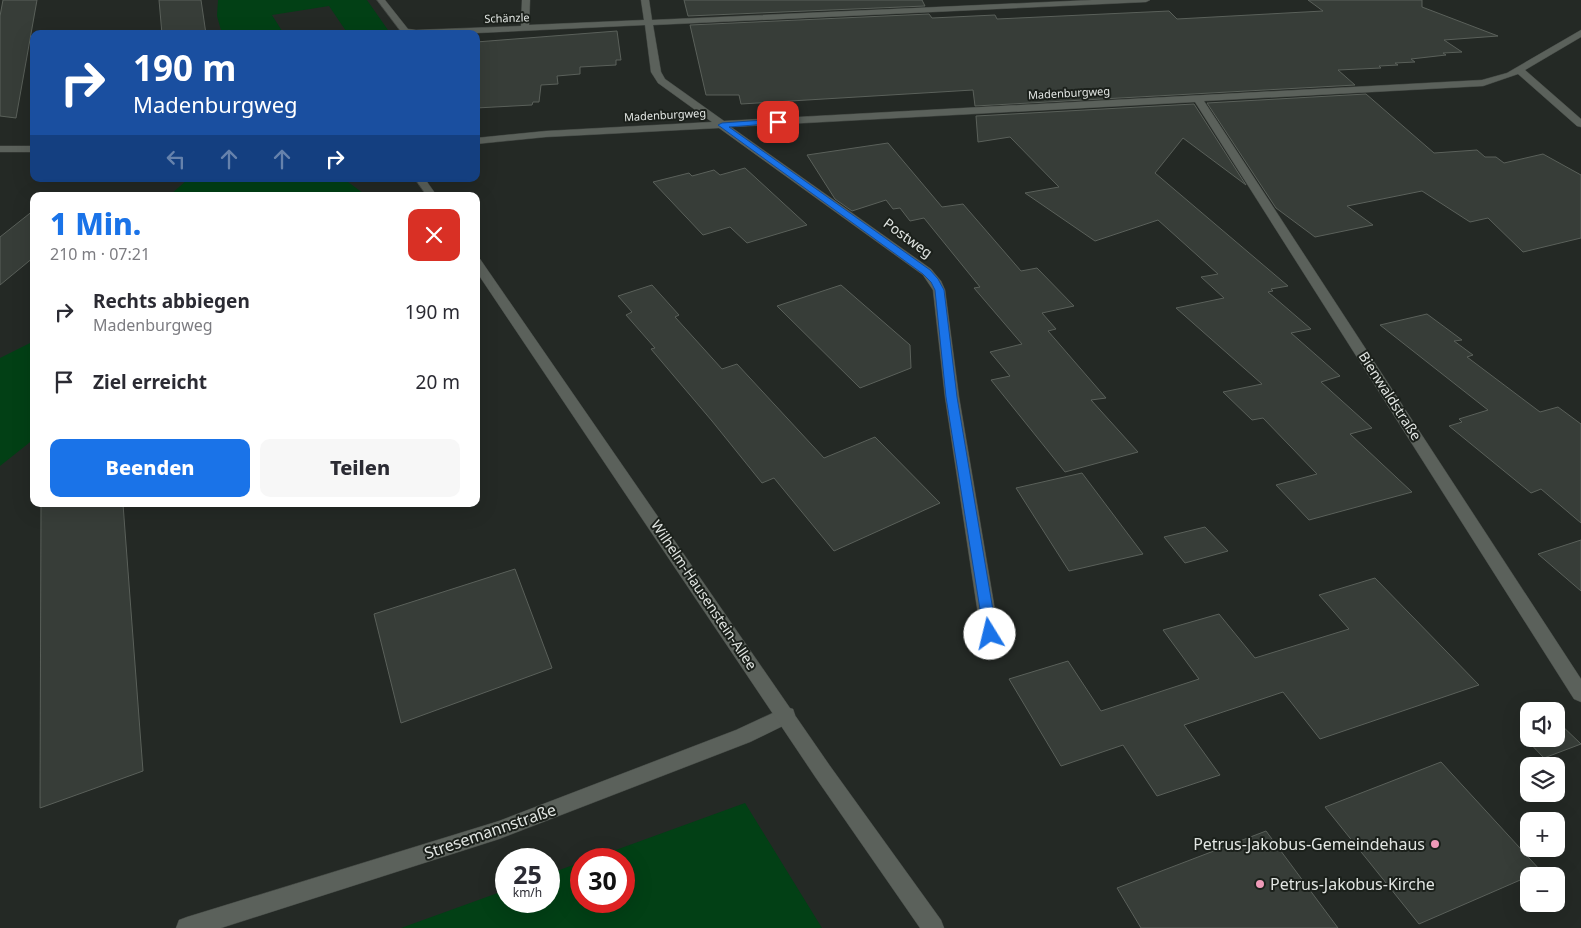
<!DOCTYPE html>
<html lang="de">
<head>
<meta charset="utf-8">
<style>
	body { margin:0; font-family:"Noto Sans",sans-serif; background:#f7f7f7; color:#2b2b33; height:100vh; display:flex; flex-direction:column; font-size:19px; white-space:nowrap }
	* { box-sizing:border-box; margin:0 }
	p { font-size:16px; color:#7c7c81 }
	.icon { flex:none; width:28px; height:28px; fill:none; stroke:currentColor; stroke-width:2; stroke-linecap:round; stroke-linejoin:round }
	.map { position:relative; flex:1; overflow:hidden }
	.details { position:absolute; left:30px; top:192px; width:450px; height:315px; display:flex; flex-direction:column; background:#fff; border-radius:10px; box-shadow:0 5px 20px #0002 }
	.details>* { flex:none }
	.hud { position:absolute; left:30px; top:30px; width:450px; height:152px; border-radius:10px; box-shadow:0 5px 20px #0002; background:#1a4fa0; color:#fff; overflow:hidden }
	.tools { position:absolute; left:1520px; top:702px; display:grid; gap:10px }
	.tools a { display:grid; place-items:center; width:45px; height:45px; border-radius:10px; background:#fff; box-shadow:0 5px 20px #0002; font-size:25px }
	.speed { position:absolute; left:495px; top:848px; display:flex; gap:10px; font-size:25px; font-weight:700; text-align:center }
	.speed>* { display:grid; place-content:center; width:65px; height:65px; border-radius:50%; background:#fff; box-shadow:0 5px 20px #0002; line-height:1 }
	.speed small { font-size:12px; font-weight:400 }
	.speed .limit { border:8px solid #d22; background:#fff; color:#111 }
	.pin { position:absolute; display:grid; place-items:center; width:42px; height:42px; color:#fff; margin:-21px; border-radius:10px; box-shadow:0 2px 8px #0006 }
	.me { position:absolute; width:55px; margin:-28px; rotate:351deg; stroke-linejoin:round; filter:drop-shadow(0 0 4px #0008) }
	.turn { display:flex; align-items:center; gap:18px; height:105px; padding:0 20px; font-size:22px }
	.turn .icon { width:65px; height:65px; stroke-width:2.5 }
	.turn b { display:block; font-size:35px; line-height:42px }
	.lanes { display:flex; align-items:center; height:48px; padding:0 20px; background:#0003; justify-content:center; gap:25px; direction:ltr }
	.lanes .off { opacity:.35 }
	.round { display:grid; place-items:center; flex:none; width:52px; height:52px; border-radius:10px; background:#f7f7f7 }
	.head { display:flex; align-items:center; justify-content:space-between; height:85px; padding:0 20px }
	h1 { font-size:30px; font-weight:800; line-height:38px; color:#1a73e8 }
	.action { display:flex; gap:10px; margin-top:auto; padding:10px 20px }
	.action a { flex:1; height:58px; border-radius:10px; background:#1a73e8; color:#fff; font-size:20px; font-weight:800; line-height:58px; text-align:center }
	.action a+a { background:#f7f7f7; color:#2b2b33 }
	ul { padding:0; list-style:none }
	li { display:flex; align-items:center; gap:15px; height:70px; padding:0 20px }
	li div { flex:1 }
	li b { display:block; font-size:19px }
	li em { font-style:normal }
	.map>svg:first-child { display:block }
	.green { fill:#024015 }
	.building { fill:#373d38; stroke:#5a605a }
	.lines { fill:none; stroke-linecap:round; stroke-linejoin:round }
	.minor-casing { stroke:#404541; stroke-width:1 }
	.tertiary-casing { stroke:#404541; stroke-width:1 }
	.minor { fill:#5b615b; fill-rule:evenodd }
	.tertiary { fill:#5b615b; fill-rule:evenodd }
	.route { fill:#1a73e8; stroke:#114b97 }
	.poi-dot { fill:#ef9ab8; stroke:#1b201b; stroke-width:2 }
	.labels { text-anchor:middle; stroke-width:4; stroke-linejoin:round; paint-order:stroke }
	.far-street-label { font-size:11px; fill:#e2e6e3; stroke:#1b201b }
	.street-label { font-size:14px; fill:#e2e6e3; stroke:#1b201b }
	.near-street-label { font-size:16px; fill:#e2e6e3; stroke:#1b201b }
	.near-poi-label { font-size:16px; fill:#e2e6e3; stroke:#1b201b; text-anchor:end }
</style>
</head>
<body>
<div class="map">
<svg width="1581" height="928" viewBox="0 0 1581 928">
	<rect width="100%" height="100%" fill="#242925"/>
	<g class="green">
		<polygon points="218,0 367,0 388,30 393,33 348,34 329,6 272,15 284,34 222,34 217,16"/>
		<polygon points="188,179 293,181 337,179 348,182 367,196 169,196"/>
		<polygon points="34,341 34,439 0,466 0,358"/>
		<polygon points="745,803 822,928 401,928 506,890 506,901 549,901 549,874 581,862 581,901 624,901 624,859 591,859"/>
	</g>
	<g class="building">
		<polygon points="3,0 37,0 16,118 0,116 0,16"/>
		<polygon points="159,0 201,0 206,34 162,34"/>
		<polygon points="684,0 922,0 925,6 688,16"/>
		<polygon points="1308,0 1422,0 1422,7 1498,36 1444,40 1462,52 1443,53 1446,55 1411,59 1415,62 1395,63 1398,65 1379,66 1381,68 1338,70 1355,85 975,106 973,90 741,104 739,95 706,95 690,25 929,14 932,18 995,15 997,19 1169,11 1177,19 1323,11"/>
		<polygon points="617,31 621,60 616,60 616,65 580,67 580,74 557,76 558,84 541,85 539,102 533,102 532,105 476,108 476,42"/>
		<polygon points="1366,94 1434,153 1477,150 1485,157 1496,157 1504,163 1543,154 1581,175 1581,238 1523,252 1488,218 1470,222 1422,191 1347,206 1373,225 1315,237 1276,208 1207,103"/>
		<polygon points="1194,104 1246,185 1183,138 1155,173 1288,286 1271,289 1273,291 1268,292 1311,329 1291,333 1340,376 1321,382 1372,428 1350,434 1412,492 1309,520 1276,485 1317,474 1263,418 1252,420 1223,392 1262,384 1176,308 1224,298 1201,277 1218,274 1158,220 1095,241 1025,193 1059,187 1010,137 978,142 976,116"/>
		<polygon points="888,143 942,207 963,204 1021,271 1037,268 1074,306 1042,313 1056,329 1048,331 1106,398 1091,400 1138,452 1065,472 991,380 1010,376 990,352 1022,344 974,288 980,287 924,218 910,221 900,208 893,209 886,200 852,211 835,199 807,155"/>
		<polygon points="745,168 807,225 747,243 730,227 703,235 653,182 689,173 692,176 714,170 720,175"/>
		<polygon points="34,210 34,257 0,285 0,237"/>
		<polygon points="652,285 679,315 675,317 722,369 737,364 824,458 875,437 940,503 834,551 774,478 762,483 712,421 651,349 655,348 626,315 632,312 618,296"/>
		<polygon points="841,285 910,345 911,368 860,388 777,306"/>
		<polygon points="1427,314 1462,340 1454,341 1473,355 1467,357 1540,412 1558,407 1581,424 1581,523 1541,489 1531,493 1449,426 1462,422 1459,419 1488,410 1380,325"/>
		<polygon points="1082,473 1143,554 1069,571 1016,488"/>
		<polygon points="41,504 123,504 143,771 40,808"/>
		<polygon points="1205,527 1228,551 1185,563 1164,537"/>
		<polygon points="1581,540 1581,591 1538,554"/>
		<polygon points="515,569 552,668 401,723 374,614"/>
		<polygon points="1375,578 1479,685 1320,739 1283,692 1184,725 1220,775 1157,796 1123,745 1061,766 1009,679 1068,661 1101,711 1199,679 1163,630 1219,614 1255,658 1349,629 1319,595"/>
		<polygon points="1557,721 1581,744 1544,758 1522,735 1529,732 1529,739 1556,739"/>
		<polygon points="1441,762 1541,871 1419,924 1325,807"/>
		<polygon points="1266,831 1338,928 1141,928 1117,888"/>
	</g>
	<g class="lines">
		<defs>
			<g id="minor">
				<polygon points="377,0 385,0 408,29 416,30 521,26 522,0 530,0 529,25 644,20 641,0 649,0 652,20 1092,0 1150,0 1146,2 653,25 661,72 665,79 724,121 1482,80 1507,73 1581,30 1581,37 1525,70 1581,119 1581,127 1577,126 1518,74 1483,86 1204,101 1581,679 1581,702 1574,699 1195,102 731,127 931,269 941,281 945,290 959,397 999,634 996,639 990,641 984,639 981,634 945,397 933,290 923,275 719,128 546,137 476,144 476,138 546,131 712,122 658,83 651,72 645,25 456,34 406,34 402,33"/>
				<polygon points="786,707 793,709 795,715 793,721 750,742 499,839 221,928 176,928 179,920 187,917 499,821 736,730"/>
			</g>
			<g id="tertiary">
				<rect x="0" y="146" width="34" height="6"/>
				<polygon points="415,179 425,179 437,196 427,196"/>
				<polygon points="476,258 480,259 830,766 941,920 944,928 920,928 816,778 476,271"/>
			</g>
		</defs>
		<use href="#minor" class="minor-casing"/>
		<use href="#tertiary" class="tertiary-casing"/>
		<use href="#minor" class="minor"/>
		<use href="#tertiary" class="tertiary"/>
	</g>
	<polygon class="route" points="778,119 782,122 780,123 729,127 930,270 938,279 944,290 957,397 997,634 995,638 990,639 986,638 984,634 946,397 935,290 931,282 923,274 718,125 722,123"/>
	<g class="poi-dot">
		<circle cx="1435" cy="844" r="5"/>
		<circle cx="1260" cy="884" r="5"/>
	</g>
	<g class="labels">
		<g class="far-street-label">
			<text transform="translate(507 18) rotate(-2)" y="4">Schänzle</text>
			<text transform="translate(1069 93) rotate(-3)" y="4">Madenburgweg</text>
			<text transform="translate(665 115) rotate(-3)" y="4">Madenburgweg</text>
		</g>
		<g class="street-label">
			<text transform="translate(908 238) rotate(36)" y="5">Postweg</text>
			<text transform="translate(1390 396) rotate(57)" y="5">Bienwaldstraße</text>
			<text transform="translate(704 595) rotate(56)" y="5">Wilhelm-Hausenstein-Allee</text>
		</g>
		<g class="near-street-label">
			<text transform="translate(490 831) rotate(-19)" y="6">Stresemannstraße</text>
		</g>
		<g class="near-poi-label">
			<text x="1425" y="850">Petrus-Jakobus-Gemeindehaus</text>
			<text x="1270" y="890" text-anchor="start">Petrus-Jakobus-Kirche</text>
		</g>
	</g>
</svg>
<div class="tools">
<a><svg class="icon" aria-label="sound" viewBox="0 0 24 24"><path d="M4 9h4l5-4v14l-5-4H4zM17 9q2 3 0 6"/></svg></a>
<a><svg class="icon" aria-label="layers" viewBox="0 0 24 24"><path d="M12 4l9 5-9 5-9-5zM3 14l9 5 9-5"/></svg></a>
<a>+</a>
<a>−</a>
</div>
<div class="speed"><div>25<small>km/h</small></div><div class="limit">30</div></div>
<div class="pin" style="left:778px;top:122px;background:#d93025"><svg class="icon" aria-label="arrive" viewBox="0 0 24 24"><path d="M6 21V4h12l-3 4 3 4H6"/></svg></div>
<svg class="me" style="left:990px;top:634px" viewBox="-20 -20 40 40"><circle r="19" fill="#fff"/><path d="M0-13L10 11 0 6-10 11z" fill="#1a73e8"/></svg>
<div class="hud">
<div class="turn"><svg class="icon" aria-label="right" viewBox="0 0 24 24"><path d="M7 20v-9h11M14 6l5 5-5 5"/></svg><div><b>190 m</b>Madenburgweg</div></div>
<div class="lanes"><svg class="icon off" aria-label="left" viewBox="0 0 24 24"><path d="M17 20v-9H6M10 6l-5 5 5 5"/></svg><svg class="icon off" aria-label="ahead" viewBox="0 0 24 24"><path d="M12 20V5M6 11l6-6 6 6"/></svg><svg class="icon off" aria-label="ahead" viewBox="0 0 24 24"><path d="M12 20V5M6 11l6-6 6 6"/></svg><svg class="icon" aria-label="right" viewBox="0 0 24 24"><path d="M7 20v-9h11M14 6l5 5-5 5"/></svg></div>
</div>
<section class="details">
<div class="head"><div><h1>1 Min.</h1><p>210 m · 07:21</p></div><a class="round" style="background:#d93025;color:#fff"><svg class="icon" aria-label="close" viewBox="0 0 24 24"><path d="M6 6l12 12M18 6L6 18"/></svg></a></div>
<ul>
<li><svg class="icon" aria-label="right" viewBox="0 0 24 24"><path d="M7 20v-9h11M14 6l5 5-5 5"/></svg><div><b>Rechts abbiegen</b><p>Madenburgweg</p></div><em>190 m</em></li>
<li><svg class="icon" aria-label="arrive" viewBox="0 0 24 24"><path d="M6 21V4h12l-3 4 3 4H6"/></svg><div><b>Ziel erreicht</b></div><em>20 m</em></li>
</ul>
<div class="action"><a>Beenden</a><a>Teilen</a></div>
</section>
</div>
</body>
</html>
